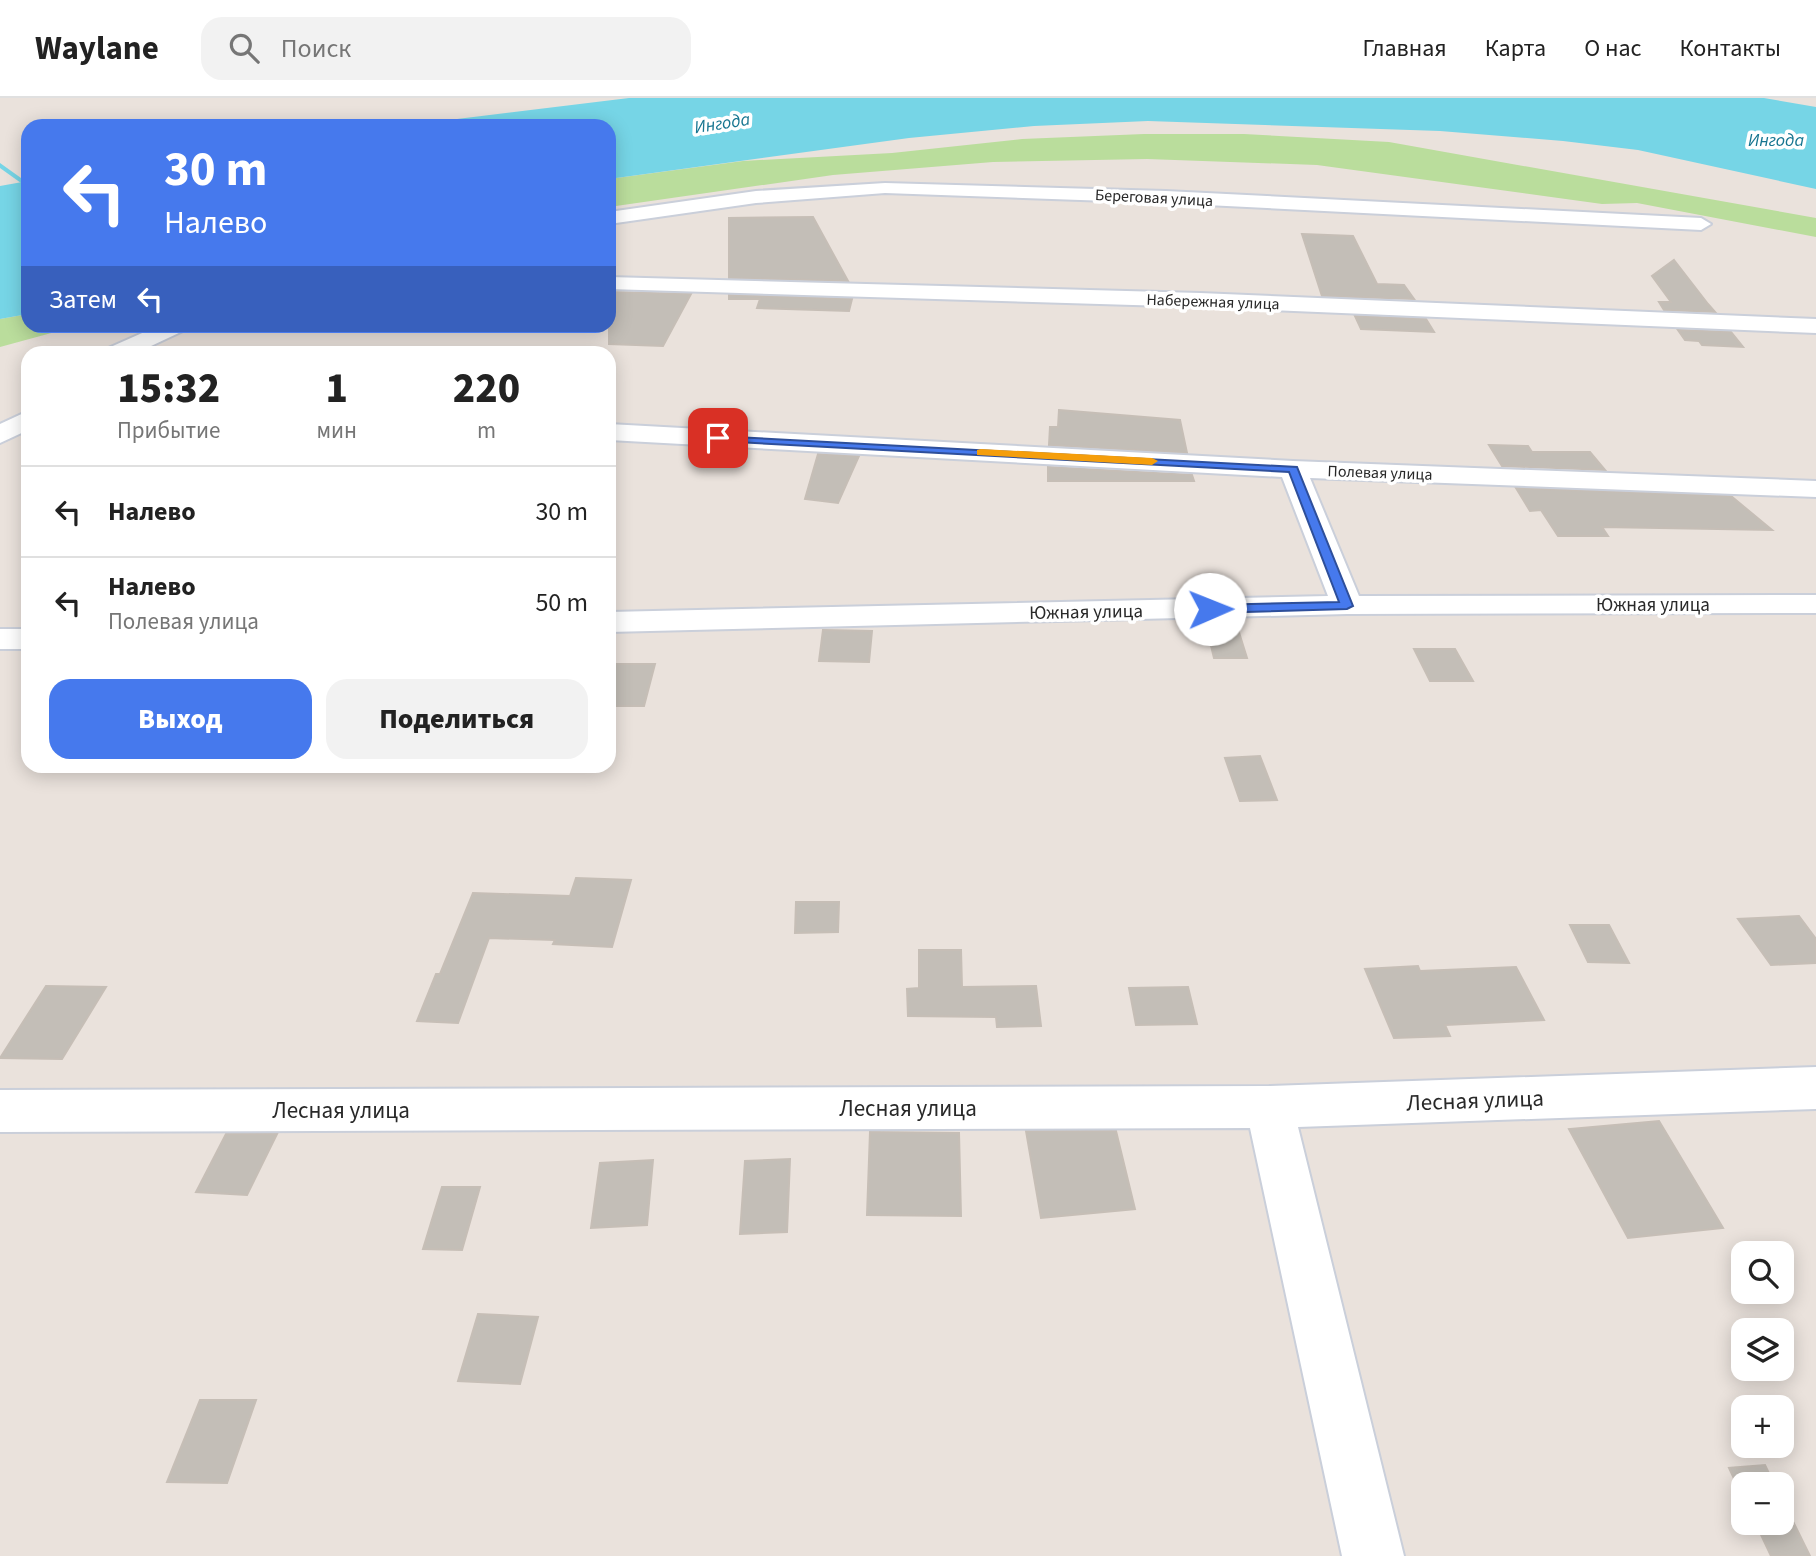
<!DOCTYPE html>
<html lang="ru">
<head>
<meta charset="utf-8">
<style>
	body { margin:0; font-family:"Source Sans 3",sans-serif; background:#f2f2f2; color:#222; height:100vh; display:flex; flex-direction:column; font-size:26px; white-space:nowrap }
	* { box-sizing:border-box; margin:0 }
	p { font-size:23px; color:#767676 }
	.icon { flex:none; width:38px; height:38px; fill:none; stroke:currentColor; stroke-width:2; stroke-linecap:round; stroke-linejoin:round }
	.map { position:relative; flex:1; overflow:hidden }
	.details { position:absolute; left:21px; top:248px; width:595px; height:427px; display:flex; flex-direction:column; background:#fff; border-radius:21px; box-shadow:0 4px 18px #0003 }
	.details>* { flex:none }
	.top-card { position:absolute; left:21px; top:21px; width:595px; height:214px; border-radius:21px; box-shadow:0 4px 18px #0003; background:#4679ed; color:#fff; overflow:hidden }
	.controls { position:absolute; left:1731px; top:1143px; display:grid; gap:14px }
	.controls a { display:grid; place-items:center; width:63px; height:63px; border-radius:14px; background:#fff; box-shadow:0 4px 18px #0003; font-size:35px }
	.pin { position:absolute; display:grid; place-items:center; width:60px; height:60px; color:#fff; margin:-30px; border-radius:14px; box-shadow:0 4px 10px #0006 }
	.me { position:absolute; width:77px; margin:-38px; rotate:89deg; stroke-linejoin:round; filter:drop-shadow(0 0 5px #0008) }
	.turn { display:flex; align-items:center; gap:24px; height:147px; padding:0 28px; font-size:32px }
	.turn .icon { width:91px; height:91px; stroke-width:2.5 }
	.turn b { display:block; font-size:49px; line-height:60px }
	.then { display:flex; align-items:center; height:66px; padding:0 28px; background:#0003; gap:14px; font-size:26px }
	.eta { display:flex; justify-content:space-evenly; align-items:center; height:119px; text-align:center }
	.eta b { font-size:42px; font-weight:800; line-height:49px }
	.button { display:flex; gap:14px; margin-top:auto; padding:14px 28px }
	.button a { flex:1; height:80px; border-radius:21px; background:#4679ed; color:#fff; font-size:28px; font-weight:800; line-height:80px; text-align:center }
	.button a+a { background:#f2f2f2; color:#222 }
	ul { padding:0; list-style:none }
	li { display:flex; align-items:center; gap:21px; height:91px; padding:0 28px; border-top:2px solid #e0e0e0 }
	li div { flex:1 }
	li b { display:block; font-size:26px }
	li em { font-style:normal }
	header { display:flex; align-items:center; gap:42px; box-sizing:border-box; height:98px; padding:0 35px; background:#fff; border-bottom:2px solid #e0e0e0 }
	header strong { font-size:33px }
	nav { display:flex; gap:38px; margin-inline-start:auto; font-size:24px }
	.search { width:490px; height:63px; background:#f2f2f2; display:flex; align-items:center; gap:18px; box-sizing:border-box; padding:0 24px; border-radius:21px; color:#767676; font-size:26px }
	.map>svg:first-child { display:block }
	.green { fill:#badd9c }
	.water { fill:#76d5e6 }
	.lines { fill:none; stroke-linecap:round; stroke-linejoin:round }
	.stream { fill:#76d5e6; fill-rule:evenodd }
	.building { fill:#c3beb7; stroke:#c6beb6; stroke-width:2 }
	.street-casing { stroke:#cacfda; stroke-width:4 }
	.street { fill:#fff; fill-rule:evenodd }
	.route { fill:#4679ed; stroke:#2e4f9a; stroke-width:2 }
	.slow { fill:#f59e0b }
	.labels { text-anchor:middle; stroke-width:7; stroke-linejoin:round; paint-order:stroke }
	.far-street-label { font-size:16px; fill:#292929; stroke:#fff }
	.far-water-label { font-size:18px; font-style:italic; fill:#167590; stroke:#fff }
	.street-label { font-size:19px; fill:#292929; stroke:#fff }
	.near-street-label { font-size:23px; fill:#292929; stroke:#fff }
</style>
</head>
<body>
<header>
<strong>Waylane</strong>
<div class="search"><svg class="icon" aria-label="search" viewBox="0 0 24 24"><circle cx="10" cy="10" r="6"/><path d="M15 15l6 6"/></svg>Поиск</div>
<nav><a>Главная</a><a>Карта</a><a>О нас</a><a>Контакты</a></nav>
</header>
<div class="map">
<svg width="1816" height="1458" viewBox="0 0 1816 1458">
	<rect width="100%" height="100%" fill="#eae2dc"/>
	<g class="green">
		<polygon points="1144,36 1244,36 1389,44 1816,120 1816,139 1637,105 1602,106 1317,67 1147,61 993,64 833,77 609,109 609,81 743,63 892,55 1022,41"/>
		<polygon points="28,216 28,228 77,228 0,249 0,221"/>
	</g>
	<g class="water">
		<polygon points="629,0 1764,0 1816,9 1816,91 1638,52 1563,43 1440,33 1148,23 1034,28 909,40 609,81 609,28 400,28"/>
		<polygon points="28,83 28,216 0,221 0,88"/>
	</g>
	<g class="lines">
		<polygon class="stream" points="0,65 28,85 28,90 0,70"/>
	</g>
	<g class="building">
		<polygon points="813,119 848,183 729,180 729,120"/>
		<polygon points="1302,136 1353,138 1377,186 1404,187 1414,201 1322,198"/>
		<polygon points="1674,162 1708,206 1715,214 1664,212 1659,204 1671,204 1652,178"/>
		<polygon points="609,194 691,196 663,248 609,246"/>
		<polygon points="729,197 852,201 849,213 757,210 760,201 729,201"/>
		<polygon points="1355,218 1426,221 1434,234 1361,231"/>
		<polygon points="1678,232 1731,234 1743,249 1702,247 1699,243 1685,242"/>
		<polygon points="1059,312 1180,322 1187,355 1049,347 1050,329 1058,329"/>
		<polygon points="1489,347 1528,348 1532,354 1590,354 1605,372 1502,368"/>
		<polygon points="818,356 859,358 838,405 805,401"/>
		<polygon points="1048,369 1192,377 1194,383 1048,383"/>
		<polygon points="1516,390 1731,398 1772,432 1602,429 1608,438 1558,438 1541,412 1530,413"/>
		<polygon points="1206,527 1237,528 1247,560 1214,560"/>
		<polygon points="823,532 872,533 869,564 819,563"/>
		<polygon points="1414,551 1455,551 1473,583 1430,583"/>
		<polygon points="609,566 655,566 644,608 609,608"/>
		<polygon points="1260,658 1277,702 1240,703 1225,660"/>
		<polygon points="576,780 631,782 612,849 553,846 555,842 489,840 458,925 417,923 436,876 440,876 473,795 570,798"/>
		<polygon points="796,804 839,804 838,834 795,835"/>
		<polygon points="1799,818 1816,841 1816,865 1771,867 1738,821"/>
		<polygon points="1570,827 1609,827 1629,865 1588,864"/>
		<polygon points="919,852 961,852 962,889 1036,888 1041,928 997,929 996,919 908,918 907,891 919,890"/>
		<polygon points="1418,868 1420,873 1516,869 1544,922 1445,927 1450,938 1394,940 1365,871"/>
		<polygon points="46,888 106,889 62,961 0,960"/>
		<polygon points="1188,889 1197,926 1136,927 1129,890"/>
		<polygon points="1659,1023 1723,1130 1628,1140 1569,1031"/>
		<polygon points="1026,1033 1116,1033 1135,1111 1041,1120"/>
		<polygon points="870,1034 959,1035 961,1118 867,1117"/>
		<polygon points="226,1036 277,1036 247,1097 196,1094"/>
		<polygon points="790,1061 787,1134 740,1136 745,1063"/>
		<polygon points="653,1062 647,1127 591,1130 600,1065"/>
		<polygon points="442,1089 480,1089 462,1152 423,1151"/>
		<polygon points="478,1216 538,1219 520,1286 458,1283"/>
		<polygon points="200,1302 256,1302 227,1385 167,1384"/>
		<polygon points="1765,1367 1774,1386 1743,1386 1743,1400 1729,1370"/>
		<polygon points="1782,1401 1810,1458 1771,1458 1755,1424 1782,1424"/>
	</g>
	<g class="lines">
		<defs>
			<g id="street">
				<polygon points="885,85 1166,93 1701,120 1711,126 1701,132 1166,105 885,95 756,105 609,126 609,114 756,93"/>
				<polygon points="609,179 1200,195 1816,221 1816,235 1200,209 609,191"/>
				<polygon points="158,228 186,228 183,233 134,256 103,256 106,251"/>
				<polygon points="28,313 28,332 0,345 0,326"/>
				<polygon points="609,326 1293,363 1816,383 1816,399 1310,380 1359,498 1816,497 1816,515 1347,516 609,534 609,514 1328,498 1282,379 609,342"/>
				<rect x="0" y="531" width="28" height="20"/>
				<polygon points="1816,969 1816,1011 1298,1029 1404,1458 1342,1458 1250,1030 0,1034 0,992 1269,988"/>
			</g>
		</defs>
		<use href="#street" class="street-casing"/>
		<use href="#street" class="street"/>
	</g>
	<polygon class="route" points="715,338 1297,369 1353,508 1347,511 1210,515 1203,511 1210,507 1339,504 1289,374 718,343 713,340"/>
	<polygon class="slow" points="981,351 1152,360 1158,363 1152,367 977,357 977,352"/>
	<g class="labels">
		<g class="far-street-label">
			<text transform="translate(1154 99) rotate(3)" y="6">Береговая улица</text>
			<text transform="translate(1213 203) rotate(2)" y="6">Набережная улица</text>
			<text transform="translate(1380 374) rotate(2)" y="6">Полевая улица</text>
		</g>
		<g class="far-water-label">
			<text transform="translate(722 25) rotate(-9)" y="6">Ингода</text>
			<text x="1776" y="48">Ингода</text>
		</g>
		<g class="street-label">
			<text x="1653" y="513">Южная улица</text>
			<text transform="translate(1086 513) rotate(-1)" y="7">Южная улица</text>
		</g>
		<g class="near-street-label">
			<text transform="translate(1475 1002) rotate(-2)" y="8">Лесная улица</text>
			<text x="908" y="1018">Лесная улица</text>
			<text x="341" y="1020">Лесная улица</text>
		</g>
	</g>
</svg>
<div class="controls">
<a><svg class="icon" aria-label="search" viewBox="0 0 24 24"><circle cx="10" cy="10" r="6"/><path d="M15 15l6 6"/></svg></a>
<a><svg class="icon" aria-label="layers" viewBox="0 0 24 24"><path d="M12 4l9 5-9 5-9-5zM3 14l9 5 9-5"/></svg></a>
<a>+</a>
<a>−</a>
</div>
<div class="pin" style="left:718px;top:340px;background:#d93025"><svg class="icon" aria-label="arrive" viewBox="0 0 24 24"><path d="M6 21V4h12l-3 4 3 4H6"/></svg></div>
<svg class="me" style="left:1210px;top:511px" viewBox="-20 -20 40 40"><circle r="19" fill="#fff"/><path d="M0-13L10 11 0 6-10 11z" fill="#4679ed"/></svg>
<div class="top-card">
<div class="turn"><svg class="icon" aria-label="left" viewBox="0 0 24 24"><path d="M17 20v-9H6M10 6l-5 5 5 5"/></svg><div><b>30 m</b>Налево</div></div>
<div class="then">Затем<svg class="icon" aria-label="left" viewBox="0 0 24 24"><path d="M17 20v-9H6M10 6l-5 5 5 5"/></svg></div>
</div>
<section class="details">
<div class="eta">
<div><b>15:32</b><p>Прибытие</p></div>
<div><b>1</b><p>мин</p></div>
<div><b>220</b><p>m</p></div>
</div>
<ul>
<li><svg class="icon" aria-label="left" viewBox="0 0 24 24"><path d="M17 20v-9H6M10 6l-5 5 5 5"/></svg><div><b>Налево</b></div><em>30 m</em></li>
<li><svg class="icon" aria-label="left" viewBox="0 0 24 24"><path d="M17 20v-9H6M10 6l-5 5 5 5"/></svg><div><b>Налево</b><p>Полевая улица</p></div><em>50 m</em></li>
</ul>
<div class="button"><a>Выход</a><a>Поделиться</a></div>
</section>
</div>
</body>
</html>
